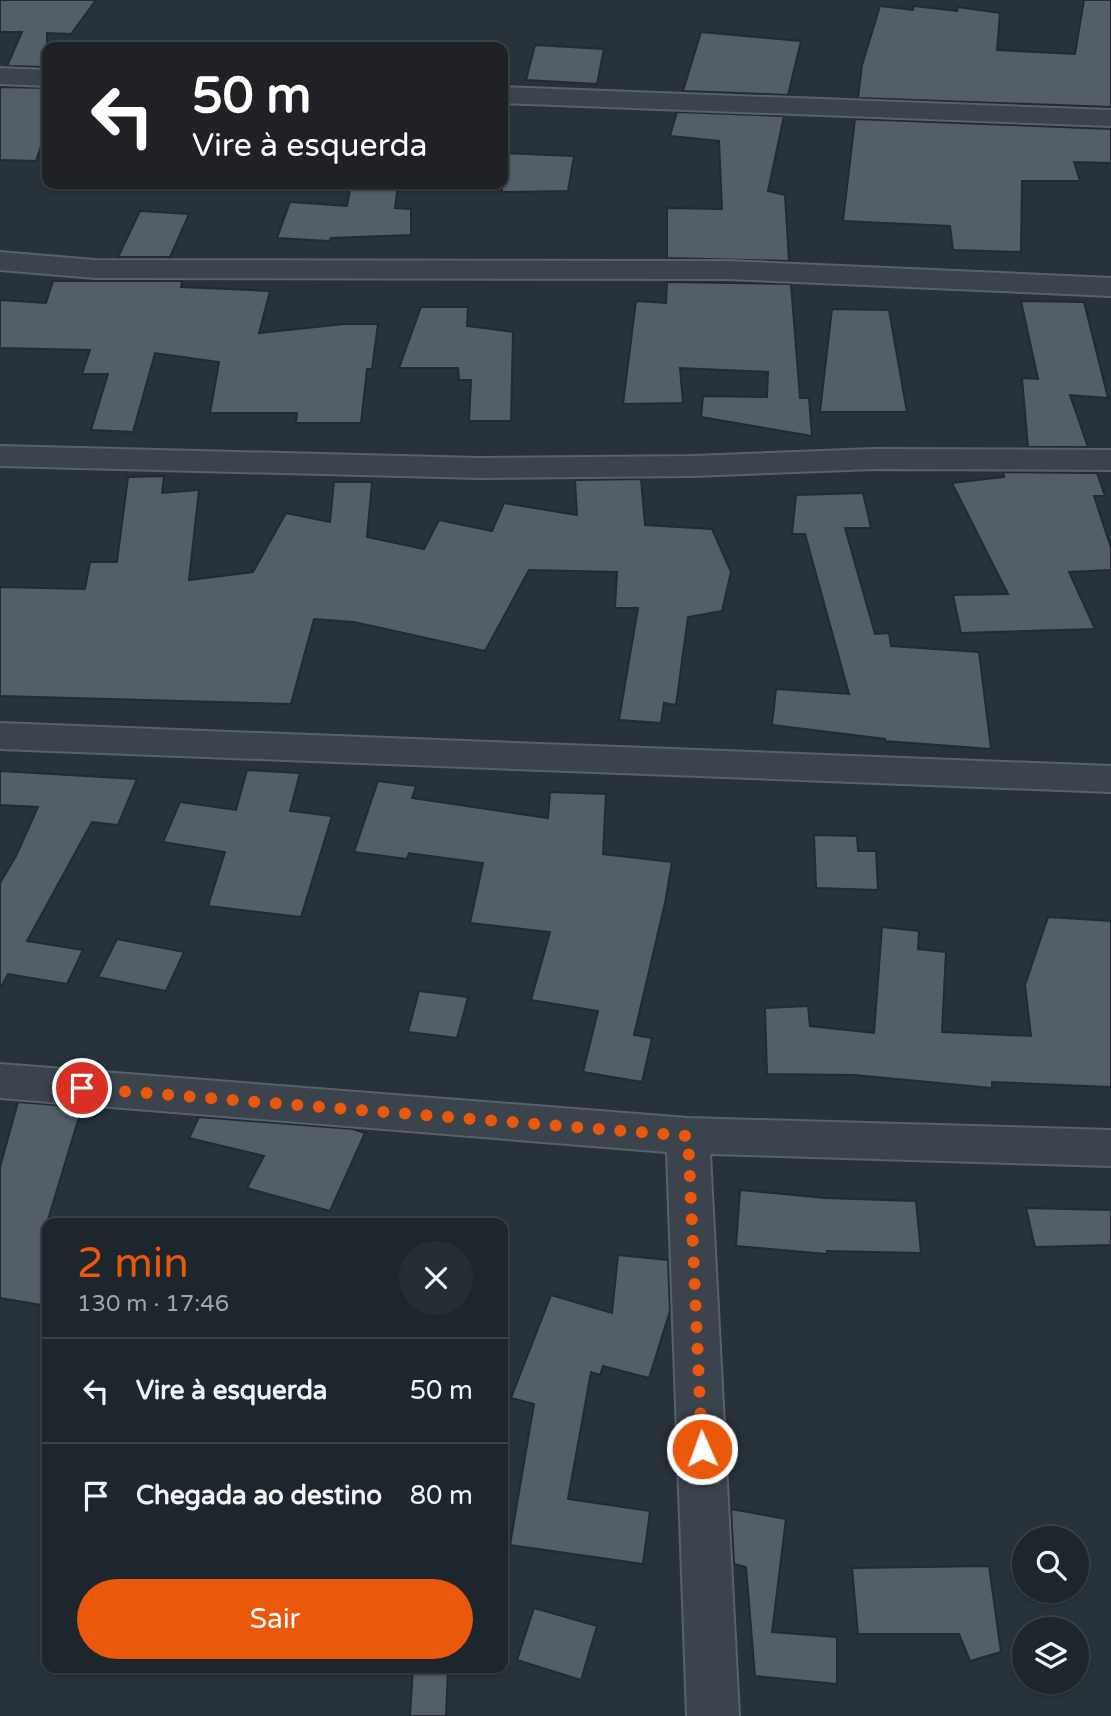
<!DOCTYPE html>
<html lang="pt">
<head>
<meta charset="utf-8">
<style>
	body { margin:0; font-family:"Varela Round",sans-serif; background:#252e34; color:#f1f3f6; height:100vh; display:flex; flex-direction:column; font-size:26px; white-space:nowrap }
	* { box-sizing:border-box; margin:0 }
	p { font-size:23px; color:#a0a5a9 }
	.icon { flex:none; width:38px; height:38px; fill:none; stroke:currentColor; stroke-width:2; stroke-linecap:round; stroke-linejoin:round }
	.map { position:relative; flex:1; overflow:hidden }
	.details { position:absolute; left:42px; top:1218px; width:466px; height:455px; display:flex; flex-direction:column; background:#1d262c; border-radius:14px; box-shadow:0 2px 5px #0004,0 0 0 2px #3b4348 }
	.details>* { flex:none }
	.guide { position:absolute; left:42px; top:42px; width:466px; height:147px; border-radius:14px; box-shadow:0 2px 5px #0004,0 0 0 2px #3b4348; background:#202124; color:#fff; overflow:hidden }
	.tools { position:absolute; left:1012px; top:1526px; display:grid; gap:14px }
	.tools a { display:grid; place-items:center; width:77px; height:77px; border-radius:50%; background:#1d262c; box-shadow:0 2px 5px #0004,0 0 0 2px #3b4348; font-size:35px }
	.pin { position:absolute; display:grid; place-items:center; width:60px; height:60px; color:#fff; margin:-30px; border:4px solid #fff; border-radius:50%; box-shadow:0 2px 7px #0007 }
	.me { position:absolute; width:77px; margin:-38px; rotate:358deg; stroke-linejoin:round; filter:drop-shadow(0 0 5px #0008) }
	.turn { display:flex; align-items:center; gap:24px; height:147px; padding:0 35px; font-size:32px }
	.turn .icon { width:91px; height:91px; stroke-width:2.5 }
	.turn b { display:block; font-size:49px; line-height:60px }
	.round { display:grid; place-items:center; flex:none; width:74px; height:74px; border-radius:37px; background:#252e34 }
	.head { display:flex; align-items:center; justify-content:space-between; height:119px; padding:0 35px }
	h1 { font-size:42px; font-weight:600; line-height:52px; color:#ea580c }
	.primary-button { display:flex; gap:14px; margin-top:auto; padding:14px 35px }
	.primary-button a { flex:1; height:80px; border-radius:42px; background:#ea580c; color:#fff; font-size:28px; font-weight:600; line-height:80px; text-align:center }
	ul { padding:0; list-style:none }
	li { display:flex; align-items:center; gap:21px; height:105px; padding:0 35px; border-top:2px solid #3b4348 }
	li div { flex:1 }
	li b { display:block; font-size:26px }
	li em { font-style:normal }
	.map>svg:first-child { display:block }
	.building { fill:#535e69; stroke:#222a33; stroke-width:2 }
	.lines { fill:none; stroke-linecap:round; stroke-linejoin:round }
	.street-casing { stroke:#59616a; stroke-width:4 }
	.street { fill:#3b434c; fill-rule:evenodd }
	.route { stroke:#ea580c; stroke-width:12; stroke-dasharray:0 21.6 }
</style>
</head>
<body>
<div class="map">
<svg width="1111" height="1716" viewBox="0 0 1111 1716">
	<rect width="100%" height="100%" fill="#27323b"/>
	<g class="building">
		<polygon points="0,0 96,0 71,34 47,33 47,67 7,66 22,32 0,32"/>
		<polygon points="1084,0 1111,0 1111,107 858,98 862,65 880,6 913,10 914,6 957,11 958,7 1000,13 997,50 1075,54"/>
		<polygon points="701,32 801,41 788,95 683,91"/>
		<polygon points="535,45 604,49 597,84 526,80"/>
		<polygon points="0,87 47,88 47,129 36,161 0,160"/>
		<polygon points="677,112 784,116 768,191 785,195 789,261 667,258 667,208 722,209 719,141 670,136"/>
		<polygon points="855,119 1111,129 1111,163 1074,162 1080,181 1022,181 1021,252 953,250 950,226 843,221"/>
		<polygon points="502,153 574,156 568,191 502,192"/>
		<polygon points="351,184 398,184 395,208 411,209 411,235 331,238 329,241 277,238 290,202 347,206"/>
		<polygon points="140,211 189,214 170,257 118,257"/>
		<polygon points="53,281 182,281 181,287 270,291 259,333 344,324 378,324 372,369 367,369 361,423 296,423 297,413 210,413 219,362 155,353 133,432 91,430 108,374 82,374 90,350 0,348 0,300 46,303"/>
		<polygon points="667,282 791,284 800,398 809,398 812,436 701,417 703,396 767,397 768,372 680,368 683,403 623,404 636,301 666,303"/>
		<polygon points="1021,301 1084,302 1108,398 1070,395 1088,447 1028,447 1022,378 1038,379"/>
		<polygon points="421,307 468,307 467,326 513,332 511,421 469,421 471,380 459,380 458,368 399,368"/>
		<polygon points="832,309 889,310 907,412 820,412"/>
		<polygon points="1003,472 1097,473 1105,496 1094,496 1111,548 1111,570 1069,572 1095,629 961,633 953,595 1008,594 952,483 1004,477"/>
		<polygon points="164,476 162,493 199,490 189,580 253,572 286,513 330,522 334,482 372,482 367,537 424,549 439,520 492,531 504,503 577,515 575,480 641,479 645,525 712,529 731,572 722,611 688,617 676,705 664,703 661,723 619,720 638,608 615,608 617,572 529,570 485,651 354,622 314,619 291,704 0,696 0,587 85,589 90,562 117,562 128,477"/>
		<polygon points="863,493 871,528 845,528 875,634 889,633 891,646 979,652 991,749 885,741 885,739 772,725 776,689 849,694 805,534 792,534 796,495"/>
		<polygon points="247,770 300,773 290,811 332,816 301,917 208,906 225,852 163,842 180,802 236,810"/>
		<polygon points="0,771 137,779 118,825 92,822 27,941 83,950 67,984 8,974 0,989 0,883 16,856 38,807 0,805"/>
		<polygon points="378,781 416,786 412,798 548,818 550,792 606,794 603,854 672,862 665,903 634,1035 652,1038 642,1082 583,1072 598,1011 531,1000 550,932 470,923 483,863 409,853 407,859 354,852"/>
		<polygon points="814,835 857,836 858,851 876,851 878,890 816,888"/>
		<polygon points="1048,917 1111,921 1111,1087 992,1082 992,1088 854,1075 767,1074 765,1008 808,1006 810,1026 874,1033 882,927 919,931 918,949 946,952 942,1032 1031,1036 1025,985"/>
		<polygon points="117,939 184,952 166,991 98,977"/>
		<polygon points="419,991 468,997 457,1038 408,1032"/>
		<polygon points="18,1102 82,1107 47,1223 47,1306 0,1298 0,1167"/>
		<polygon points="199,1117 353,1129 365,1133 330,1211 247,1188 264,1156 189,1138"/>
		<polygon points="740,1190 825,1198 916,1201 921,1253 827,1251 827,1254 736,1246"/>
		<polygon points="1026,1208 1111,1210 1111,1245 1035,1247"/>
		<polygon points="618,1255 668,1260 670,1311 649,1378 603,1366 600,1375 591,1372 568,1499 650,1511 643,1564 510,1545 534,1404 511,1398 551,1295 612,1313"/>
		<polygon points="731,1509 786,1519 772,1632 837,1637 837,1684 755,1676 746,1567 734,1564"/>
		<polygon points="989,1566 1001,1652 970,1661 959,1634 858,1634 852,1568"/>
		<polygon points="534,1608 597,1626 581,1680 517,1660"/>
		<polygon points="413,1668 448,1668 446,1716 410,1716"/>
	</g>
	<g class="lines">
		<defs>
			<g id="street">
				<polygon points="0,68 47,70 47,86 0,84"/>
				<polygon points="502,87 1111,110 1111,126 502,103"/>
				<polygon points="0,252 95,260 728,261 1111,278 1111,296 728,279 95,278 0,270"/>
				<polygon points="0,446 479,458 693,456 874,449 1111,450 1111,470 874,469 693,476 479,478 0,466"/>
				<polygon points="0,723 1111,766 1111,792 0,749"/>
				<polygon points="0,1064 688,1118 1111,1130 1111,1166 710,1154 739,1716 687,1716 667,1152 0,1098"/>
			</g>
		</defs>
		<use href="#street" class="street-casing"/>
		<use href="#street" class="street"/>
	</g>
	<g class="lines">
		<polyline class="route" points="82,1088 688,1136 702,1449"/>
	</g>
</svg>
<div class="tools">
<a><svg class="icon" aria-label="search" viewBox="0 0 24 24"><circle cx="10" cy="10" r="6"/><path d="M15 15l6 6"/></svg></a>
<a><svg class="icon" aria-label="layers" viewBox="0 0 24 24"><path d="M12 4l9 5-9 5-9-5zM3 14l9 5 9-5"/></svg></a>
</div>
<div class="pin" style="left:82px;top:1088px;background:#d93025"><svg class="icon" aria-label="arrive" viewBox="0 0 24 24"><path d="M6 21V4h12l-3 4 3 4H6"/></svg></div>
<svg class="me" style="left:702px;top:1449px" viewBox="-20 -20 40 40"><circle r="17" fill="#ea580c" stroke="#fff" stroke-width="3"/><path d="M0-11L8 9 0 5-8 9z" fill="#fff"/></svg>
<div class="guide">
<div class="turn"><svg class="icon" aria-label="left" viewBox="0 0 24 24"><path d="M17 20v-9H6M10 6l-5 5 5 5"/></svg><div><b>50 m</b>Vire à esquerda</div></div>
</div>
<section class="details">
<div class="head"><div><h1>2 min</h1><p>130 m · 17:46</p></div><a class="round"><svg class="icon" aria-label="close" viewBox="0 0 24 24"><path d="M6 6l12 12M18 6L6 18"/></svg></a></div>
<ul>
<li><svg class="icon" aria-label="left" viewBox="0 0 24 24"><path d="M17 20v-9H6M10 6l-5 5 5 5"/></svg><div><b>Vire à esquerda</b></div><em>50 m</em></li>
<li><svg class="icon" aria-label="arrive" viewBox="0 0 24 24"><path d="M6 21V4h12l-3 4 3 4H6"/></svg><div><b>Chegada ao destino</b></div><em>80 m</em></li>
</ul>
<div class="primary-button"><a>Sair</a></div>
</section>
</div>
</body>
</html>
